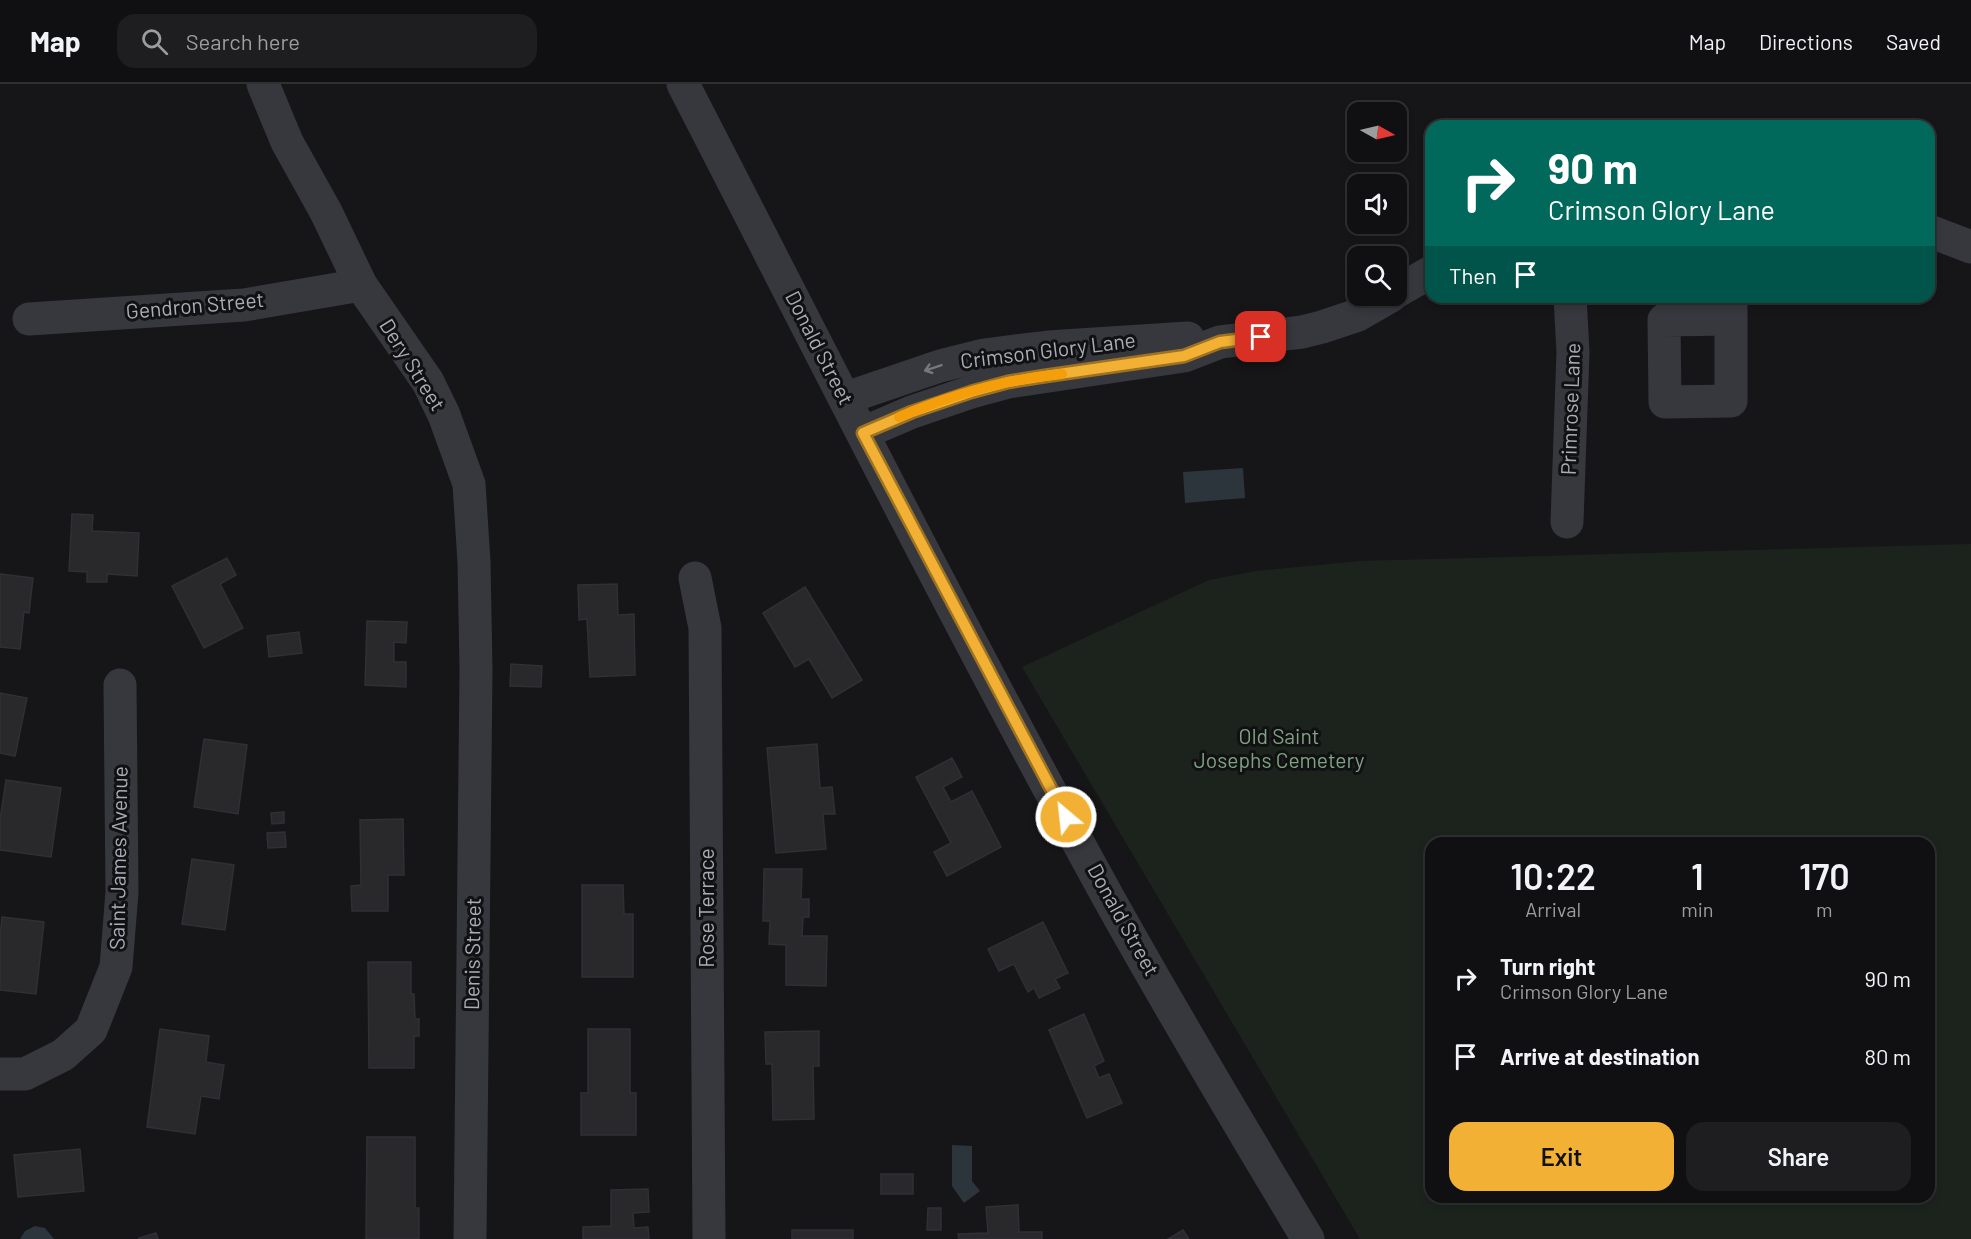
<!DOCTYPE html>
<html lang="en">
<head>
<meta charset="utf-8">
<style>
	body { margin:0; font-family:Barlow,sans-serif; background:#1e1e20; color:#f1f3f6; height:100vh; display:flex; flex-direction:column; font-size:22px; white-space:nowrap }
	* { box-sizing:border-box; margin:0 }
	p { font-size:20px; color:#9c9d9f }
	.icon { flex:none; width:33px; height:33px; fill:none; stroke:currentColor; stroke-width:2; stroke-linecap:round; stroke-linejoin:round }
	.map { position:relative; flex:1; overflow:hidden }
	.sheet { position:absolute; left:1425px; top:753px; width:510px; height:366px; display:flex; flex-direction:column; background:#101012; border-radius:18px; box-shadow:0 3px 9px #0003,0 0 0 2px #303032 }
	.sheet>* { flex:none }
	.banner { position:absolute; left:1425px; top:36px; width:510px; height:183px; border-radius:18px; box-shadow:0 3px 9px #0003,0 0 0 2px #303032; background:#00695c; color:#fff; overflow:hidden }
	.needle { width:39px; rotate:98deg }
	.fabs { position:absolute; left:1347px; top:18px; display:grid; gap:12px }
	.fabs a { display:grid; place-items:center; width:60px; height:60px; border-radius:12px; background:#101012; box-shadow:0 3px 9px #0003,0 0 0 2px #303032; font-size:30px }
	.pin { position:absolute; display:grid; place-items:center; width:51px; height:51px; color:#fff; margin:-26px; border-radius:12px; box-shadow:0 3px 9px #0006 }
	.me { position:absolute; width:66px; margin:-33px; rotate:332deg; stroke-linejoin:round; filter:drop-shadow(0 0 4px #0008) }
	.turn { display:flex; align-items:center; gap:21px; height:126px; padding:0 24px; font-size:27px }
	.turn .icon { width:78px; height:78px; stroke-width:2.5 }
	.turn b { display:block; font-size:42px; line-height:51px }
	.then { display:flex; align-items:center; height:57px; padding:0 24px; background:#0003; gap:12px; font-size:22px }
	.eta { display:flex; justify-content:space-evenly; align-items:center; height:102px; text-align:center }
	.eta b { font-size:36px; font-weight:600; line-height:42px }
	.cta { display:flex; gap:12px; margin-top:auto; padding:12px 24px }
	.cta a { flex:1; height:69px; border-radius:18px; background:#f2b134; color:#111; font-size:24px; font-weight:600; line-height:69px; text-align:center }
	.cta a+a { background:#1e1e20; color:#f1f3f6 }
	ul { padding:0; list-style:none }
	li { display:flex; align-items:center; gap:18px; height:78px; padding:0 24px }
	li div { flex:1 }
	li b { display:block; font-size:22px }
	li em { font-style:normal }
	header { display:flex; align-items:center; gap:36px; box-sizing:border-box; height:84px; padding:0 30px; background:#101012; border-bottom:2px solid #303032 }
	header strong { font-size:28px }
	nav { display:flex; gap:33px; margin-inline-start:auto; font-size:21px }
	.search { width:420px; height:54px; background:#1e1e20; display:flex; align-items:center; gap:15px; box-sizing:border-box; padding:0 21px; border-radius:18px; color:#9c9d9f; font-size:22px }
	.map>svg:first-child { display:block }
	.green { fill:#1c231d; fill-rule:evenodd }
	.water { fill:#2c353c }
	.building { fill:#29292c; stroke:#303034; stroke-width:1.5 }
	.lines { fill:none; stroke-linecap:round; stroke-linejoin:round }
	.minor { stroke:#37383d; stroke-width:33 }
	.oneway { stroke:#757881 }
	.route-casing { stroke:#9d7322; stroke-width:15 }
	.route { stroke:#f2b134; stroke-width:10 }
	.slow { stroke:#f59e0b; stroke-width:10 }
	.labels { text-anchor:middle; stroke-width:6; stroke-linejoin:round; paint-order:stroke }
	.street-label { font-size:21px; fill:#a8adb8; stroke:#111113 }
	.park-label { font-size:21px; fill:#7fa381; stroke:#111113 }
</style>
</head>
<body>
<header>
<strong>Map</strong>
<div class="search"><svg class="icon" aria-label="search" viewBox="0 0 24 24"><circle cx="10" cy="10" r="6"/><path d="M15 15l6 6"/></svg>Search here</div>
<nav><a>Map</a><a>Directions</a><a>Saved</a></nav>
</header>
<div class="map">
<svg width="1971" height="1155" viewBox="0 0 1971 1155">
	<rect width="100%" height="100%" fill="#161618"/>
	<path class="green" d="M1971 460V1155H1360L1022 583 1209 496 1256 487 1360 477ZM1431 759H1929V1113H1431Z"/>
	<g class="water">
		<polygon points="1243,384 1245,414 1185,419 1183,388"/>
		<polygon points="952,1061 972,1062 972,1097 980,1107 964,1119 952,1102"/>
		<polygon points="35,1142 45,1144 54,1155 20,1155 25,1147"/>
	</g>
	<g class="building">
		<polygon points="72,430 93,431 92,447 139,449 137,492 107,490 107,498 87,498 87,488 69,487"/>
		<polygon points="227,474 236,491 220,500 243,544 204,564 172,502"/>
		<polygon points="0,490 33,494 29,529 24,528 20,565 0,563"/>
		<polygon points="617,500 618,531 634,530 635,591 590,593 587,535 579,536 578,501"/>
		<polygon points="805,503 862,596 832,614 809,575 795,583 763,529"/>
		<polygon points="367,537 407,538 406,559 394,558 394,578 406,578 406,603 365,601"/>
		<polygon points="299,548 302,569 269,573 267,552"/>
		<polygon points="511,580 542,582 541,603 510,602"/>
		<polygon points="0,609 27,614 15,672 0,669"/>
		<polygon points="204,655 247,661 238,730 194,723"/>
		<polygon points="817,660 820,704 832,703 835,730 823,730 826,765 776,769 767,664"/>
		<polygon points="952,674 962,693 943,703 951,718 972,707 1001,763 947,792 934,768 951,759 916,693"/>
		<polygon points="6,696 61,704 51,773 0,766 0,736"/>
		<polygon points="284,728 284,739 272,740 271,729"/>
		<polygon points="403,735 404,791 388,791 388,827 352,827 351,802 361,801 360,736"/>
		<polygon points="285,748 286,763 268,764 267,749"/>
		<polygon points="192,775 234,781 225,846 182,840"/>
		<polygon points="764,785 802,785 801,815 809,815 809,833 803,833 802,852 827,852 826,902 786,901 786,861 769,860 770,837 763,837"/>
		<polygon points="582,801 623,801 624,830 633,830 633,893 582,893"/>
		<polygon points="2,833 44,838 36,910 0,906 0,853"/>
		<polygon points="1043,838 1068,889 1055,895 1060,904 1039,914 1034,904 1028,908 1014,880 999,887 988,865"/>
		<polygon points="368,878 411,878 411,910 414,910 415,935 419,935 419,952 414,952 414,984 369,984"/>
		<polygon points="1084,930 1104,977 1094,982 1099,994 1109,990 1122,1019 1087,1034 1049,946"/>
		<polygon points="160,945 209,952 206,978 224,981 219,1015 201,1012 195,1050 147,1043"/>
		<polygon points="588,945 630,945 630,1009 636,1009 636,1051 581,1051 581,1009 588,1009"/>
		<polygon points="819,947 819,982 813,982 814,1035 773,1036 772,980 766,980 765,948"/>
		<polygon points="367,1053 415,1053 415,1124 419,1124 419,1155 366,1155"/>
		<polygon points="80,1065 84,1107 18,1113 14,1071"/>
		<rect x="881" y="1090" width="32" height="20"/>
		<polygon points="648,1105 649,1128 633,1129 634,1144 648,1143 649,1155 583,1155 583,1143 611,1142 611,1106"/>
		<polygon points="1018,1121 1019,1148 1042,1148 1042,1155 959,1155 958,1150 988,1149 986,1123"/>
		<polygon points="928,1124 941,1124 941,1146 927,1146"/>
		<rect x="792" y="1146" width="61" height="9"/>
		<polygon points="1183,1146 1189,1155 1168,1155"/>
		<polygon points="156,1149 158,1155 139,1155 139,1154"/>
	</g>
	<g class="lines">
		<g class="minor">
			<polyline points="263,0 287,58 326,128 361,201 428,298 444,331 469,400 474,478 476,585 470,1155"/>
			<path d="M683 0C823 272 960 545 1108 813 1172 928 1240 1042 1308 1155"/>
			<polyline points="1929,147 1971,163"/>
			<polyline points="1396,208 1431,188"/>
			<polyline points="29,235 244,221 361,201"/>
			<polyline points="1731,235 1664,236 1665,318 1731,317 1731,213"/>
			<polyline points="846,314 940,282 984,271 1048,263 1188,254"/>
			<polyline points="863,349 912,328 971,308 1008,298 1184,272 1220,258 1302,248 1322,243 1358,231 1391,212"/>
			<polyline points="1567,438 1573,268 1570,213"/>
			<polyline points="695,494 705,544 709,1155"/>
			<polyline points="0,990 25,990 63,971 91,946 116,883 122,808 120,601"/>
		</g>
	</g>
	<defs><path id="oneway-shaft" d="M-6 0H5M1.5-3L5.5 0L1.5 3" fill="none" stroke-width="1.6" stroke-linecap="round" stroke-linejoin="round" transform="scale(1.5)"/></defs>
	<use class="oneway" href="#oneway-shaft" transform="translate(933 284) rotate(162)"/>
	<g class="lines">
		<defs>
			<polyline id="route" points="1066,733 863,349 912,328 971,308 1008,298 1045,292 1184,272 1220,258 1261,253"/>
		</defs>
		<use href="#route" class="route-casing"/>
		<use href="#route" class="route"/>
		<path class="slow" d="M899 333C951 311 1007 295 1062 290"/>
	</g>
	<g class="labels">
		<g class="street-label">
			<text transform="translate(195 222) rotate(-5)" y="7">Gendron Street</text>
			<text transform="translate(819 264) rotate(63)" y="7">Donald Street</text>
			<text transform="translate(1048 267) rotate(-7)" y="7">Crimson Glory Lane</text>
			<text transform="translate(412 281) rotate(58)" y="7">Dery Street</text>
			<text transform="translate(1571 325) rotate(-88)" y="7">Primrose Lane</text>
			<text transform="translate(119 774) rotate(-89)" y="7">Saint James Avenue</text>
			<text transform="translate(707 824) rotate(-90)" y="7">Rose Terrace</text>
			<text transform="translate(1123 836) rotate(61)" y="7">Donald Street</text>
			<text transform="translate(473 870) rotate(-89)" y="7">Denis Street</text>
		</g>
		<g class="park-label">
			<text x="1279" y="660">Old Saint<tspan x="1279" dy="24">Josephs Cemetery</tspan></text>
		</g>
	</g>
</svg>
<div class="fabs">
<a><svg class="needle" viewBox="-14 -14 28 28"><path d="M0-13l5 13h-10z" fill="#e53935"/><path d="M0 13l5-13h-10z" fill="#9c9d9f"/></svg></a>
<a><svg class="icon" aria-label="sound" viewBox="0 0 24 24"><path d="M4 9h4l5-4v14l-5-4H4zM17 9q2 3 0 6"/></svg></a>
<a><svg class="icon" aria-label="search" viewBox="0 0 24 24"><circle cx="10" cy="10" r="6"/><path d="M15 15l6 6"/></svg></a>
</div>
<div class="pin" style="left:1261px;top:253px;background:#d93025"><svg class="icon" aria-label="arrive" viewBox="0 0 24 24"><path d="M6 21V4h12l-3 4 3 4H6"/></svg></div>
<svg class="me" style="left:1066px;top:733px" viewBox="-20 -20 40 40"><circle r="17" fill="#f2b134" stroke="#fff" stroke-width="3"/><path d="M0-11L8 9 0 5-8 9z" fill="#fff"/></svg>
<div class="banner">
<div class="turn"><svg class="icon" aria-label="right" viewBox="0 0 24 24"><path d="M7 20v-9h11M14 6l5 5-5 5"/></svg><div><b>90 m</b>Crimson Glory Lane</div></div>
<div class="then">Then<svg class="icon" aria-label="arrive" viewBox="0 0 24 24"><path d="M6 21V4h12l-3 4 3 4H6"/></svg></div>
</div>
<section class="sheet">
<div class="eta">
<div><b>10:22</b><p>Arrival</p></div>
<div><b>1</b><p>min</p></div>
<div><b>170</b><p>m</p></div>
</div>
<ul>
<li><svg class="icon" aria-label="right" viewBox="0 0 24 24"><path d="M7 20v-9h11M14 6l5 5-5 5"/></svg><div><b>Turn right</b><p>Crimson Glory Lane</p></div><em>90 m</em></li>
<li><svg class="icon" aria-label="arrive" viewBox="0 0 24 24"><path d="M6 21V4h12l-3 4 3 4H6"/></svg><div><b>Arrive at destination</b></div><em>80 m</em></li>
</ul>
<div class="cta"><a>Exit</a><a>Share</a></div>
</section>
</div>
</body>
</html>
